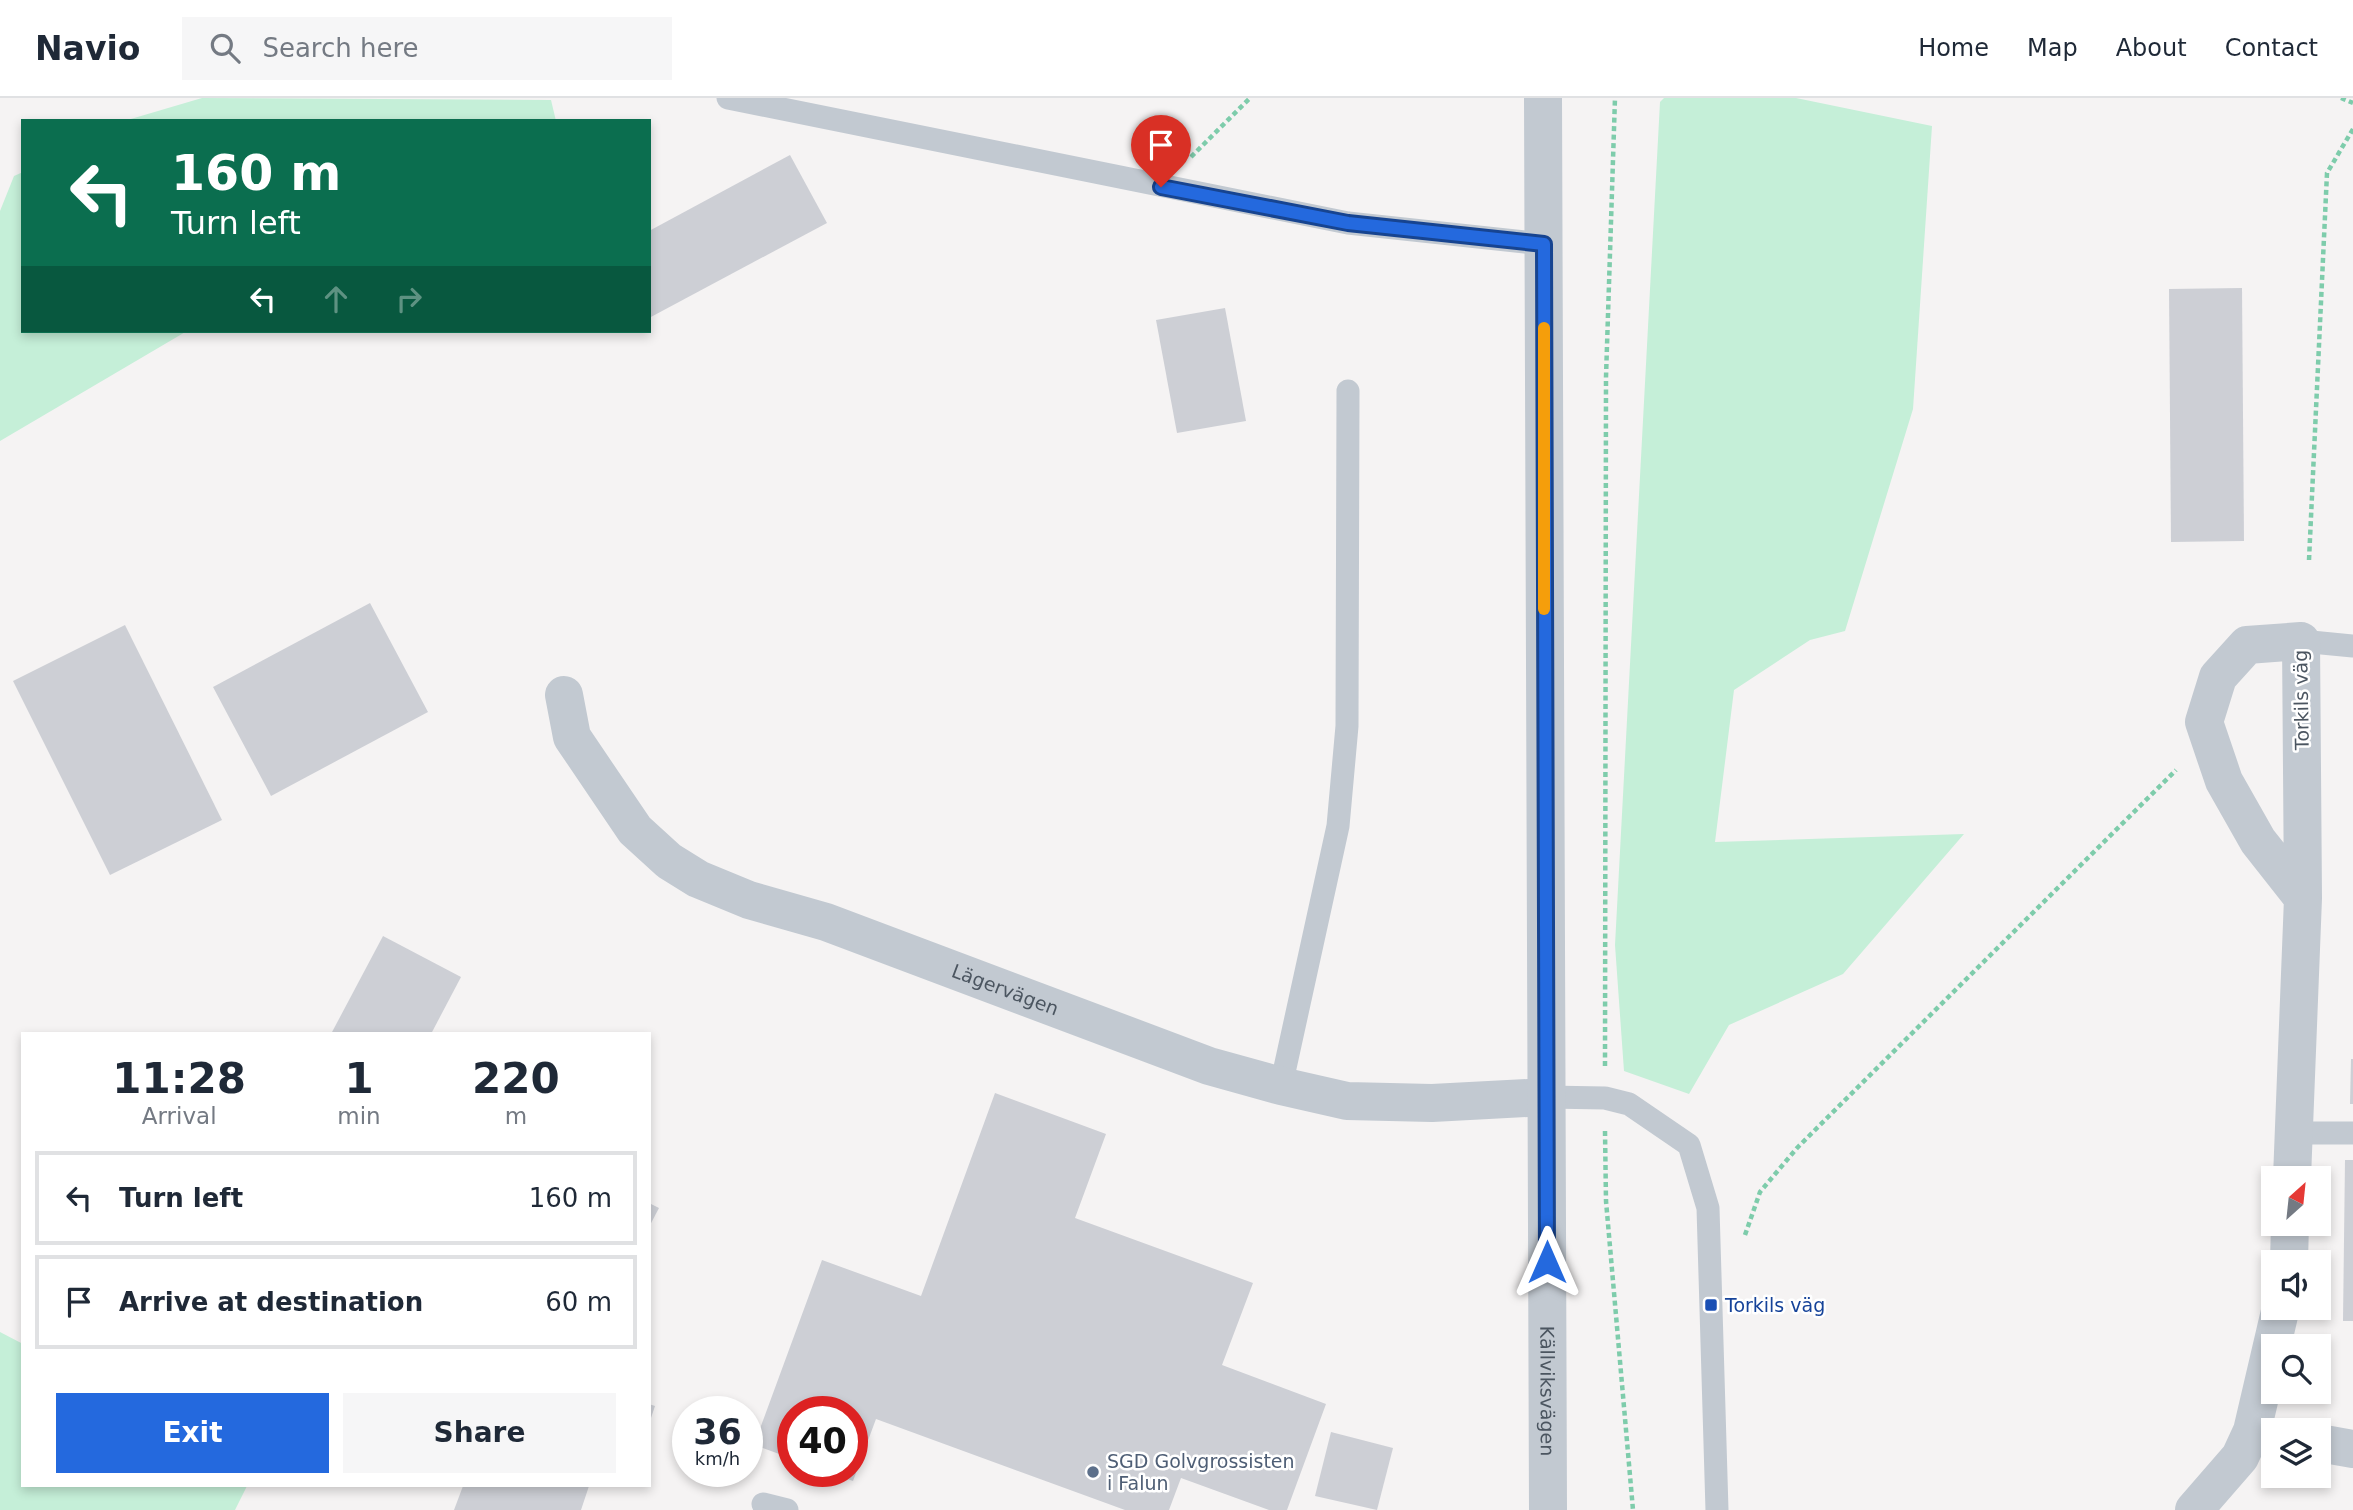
<!DOCTYPE html>
<html lang="en">
<head>
<meta charset="utf-8">
<style>
	body { margin:0; font-family:"DejaVu Sans",sans-serif; background:#f6f6f7; color:#1f2937; height:100vh; display:flex; flex-direction:column; font-size:26px; white-space:nowrap }
	* { box-sizing:border-box; margin:0 }
	p { font-size:23px; color:#747a83 }
	.icon { flex:none; width:38px; height:38px; fill:none; stroke:currentColor; stroke-width:2; stroke-linecap:round; stroke-linejoin:round }
	.map { position:relative; flex:1; overflow:hidden }
	.sheet { position:absolute; left:21px; top:934px; width:630px; height:455px; display:flex; flex-direction:column; background:#fff; border-radius:0px; box-shadow:0 4px 10px #0003 }
	.sheet>* { flex:none }
	.hud { position:absolute; left:21px; top:21px; width:630px; height:214px; border-radius:0px; box-shadow:0 4px 10px #0003; background:#0b6e4f; color:#fff; overflow:hidden }
	.needle { width:46px; rotate:27deg }
	.buttons { position:absolute; left:2261px; top:1068px; display:grid; gap:14px }
	.buttons a { display:grid; place-items:center; width:70px; height:70px; border-radius:0px; background:#fff; box-shadow:0 4px 10px #0003; font-size:35px }
	.speed { position:absolute; left:672px; top:1298px; display:flex; gap:14px; font-size:35px; font-weight:700; text-align:center }
	.speed>* { display:grid; place-content:center; width:91px; height:91px; border-radius:50%; background:#fff; box-shadow:0 4px 10px #0003; line-height:1 }
	.speed small { font-size:18px; font-weight:400 }
	.speed .limit { border:10px solid #d22; background:#fff; color:#111 }
	.pin { position:absolute; display:grid; place-items:center; width:60px; height:60px; color:#fff; margin:-72px -30px; border-radius:50% 50% 50% 0; rotate:-45deg; box-shadow:0 0 7px #0007 }
	.pin .icon { rotate:45deg }
	.me { position:absolute; width:77px; margin:-38px; rotate:0deg; stroke-linejoin:round; filter:drop-shadow(0 0 5px #0008) }
	.turn { display:flex; align-items:center; gap:24px; height:147px; padding:0 35px; font-size:32px }
	.turn .icon { width:91px; height:91px; stroke-width:2.5 }
	.turn b { display:block; font-size:49px; line-height:60px }
	.lanes { display:flex; align-items:center; height:66px; padding:0 35px; background:#0003; justify-content:center; gap:35px; direction:ltr }
	.lanes .off { opacity:.35 }
	.eta { display:flex; justify-content:space-evenly; align-items:center; height:119px; text-align:center }
	.eta b { font-size:42px; font-weight:700; line-height:49px }
	.action { display:flex; gap:14px; margin-top:auto; padding:14px 35px }
	.action a { flex:1; height:80px; border-radius:0px; background:#2469de; color:#fff; font-size:28px; font-weight:700; line-height:80px; text-align:center }
	.action a+a { background:#f6f6f7; color:#1f2937 }
	ul { padding:0; list-style:none }
	li { display:flex; align-items:center; gap:21px; height:94px; margin:0 14px 10px; padding:0 21px; border:4px solid #e0e1e3; border-radius:0px }
	li div { flex:1 }
	li b { display:block; font-size:26px }
	li em { font-style:normal }
	header { display:flex; align-items:center; gap:42px; box-sizing:border-box; height:98px; padding:0 35px; background:#fff; border-bottom:2px solid #e0e1e3 }
	header strong { font-size:33px }
	nav { display:flex; gap:38px; margin-inline-start:auto; font-size:24px }
	.search { width:490px; height:63px; background:#f6f6f7; display:flex; align-items:center; gap:18px; box-sizing:border-box; padding:0 24px; border-radius:0px; color:#747a83; font-size:26px }
	.map>svg:first-child { display:block }
	.green { fill:#c5efd8 }
	.building { fill:#cdcfd5 }
	.lines { fill:none; stroke-linecap:round; stroke-linejoin:round }
	.path { stroke:#7eccab; stroke-width:4.5; stroke-dasharray:5 3.5; stroke-linecap:butt }
	.service { stroke:#c2c9d1; stroke-width:23 }
	.minor { stroke:#c2c9d1; stroke-width:38 }
	.tertiary { stroke:#c2c9d1; stroke-width:38 }
	.route-casing { stroke:#174490; stroke-width:18 }
	.route { stroke:#2469de; stroke-width:12 }
	.slow { stroke:#f59e0b; stroke-width:12 }
	.transit-dot { fill:#1a4fb4; stroke:#fff; stroke-width:2.5 }
	.service-dot { fill:#5c6f8a; stroke:#fff; stroke-width:2.5 }
	.labels { text-anchor:middle; stroke-width:5; stroke-linejoin:round; paint-order:stroke }
	.street-label { font-size:19px; fill:#4b5560; stroke:#fff }
	.transit-label { font-size:19px; fill:#164399; stroke:#fff; text-anchor:start }
	.service-label { font-size:19px; fill:#4e5e75; stroke:#fff; text-anchor:start }
</style>
</head>
<body>
<header>
<strong>Navio</strong>
<div class="search"><svg class="icon" aria-label="search" viewBox="0 0 24 24"><circle cx="10" cy="10" r="6"/><path d="M15 15l6 6"/></svg>Search here</div>
<nav><a>Home</a><a>Map</a><a>About</a><a>Contact</a></nav>
</header>
<div class="map">
<svg width="2353" height="1412" viewBox="0 0 2353 1412">
	<rect width="100%" height="100%" fill="#f5f3f3"/>
	<g class="green">
		<polygon points="202,0 551,2 556,23 124,23"/>
		<polygon points="1664,0 1796,0 1932,28 1913,311 1845,533 1810,542 1734,592 1715,744 1964,736 1843,876 1729,927 1689,996 1624,973 1615,847 1660,4"/>
		<polygon points="23,74 23,233 187,233 0,343 0,113 14,78"/>
		<polygon points="0,1234 23,1246 23,1388 247,1388 235,1412 0,1412"/>
	</g>
	<g class="building">
		<polygon points="790,57 827,125 649,220 649,133"/>
		<polygon points="2242,190 2244,443 2171,444 2169,191"/>
		<polygon points="1225,210 1246,323 1177,335 1156,222"/>
		<polygon points="370,505 428,614 271,698 213,589"/>
		<polygon points="125,527 222,722 110,777 13,583"/>
		<polygon points="383,838 461,879 431,936 331,936"/>
		<polygon points="2351,961 2353,961 2353,1006 2350,1006"/>
		<polygon points="995,995 1106,1036 1075,1120 1253,1185 1222,1267 1326,1306 1287,1412 1269,1412 1181,1380 1169,1412 1125,1412 876,1321 853,1383 827,1374 852,1374 852,1314 793,1314 793,1361 754,1347 822,1162 921,1198"/>
		<polygon points="2345,1062 2353,1062 2353,1223 2343,1223"/>
		<polygon points="649,1105 659,1110 649,1129"/>
		<polygon points="649,1306 655,1308 650,1323 649,1323"/>
		<polygon points="1331,1334 1393,1350 1377,1412 1315,1398"/>
		<polygon points="463,1388 589,1388 581,1412 454,1412"/>
	</g>
	<g class="lines">
		<g class="path">
			<polyline points="2341,0 2353,5"/>
			<polyline points="1191,59 1250,0"/>
			<polyline points="2309,462 2327,75 2353,31"/>
			<polyline points="1605,968 1606,279 1615,0"/>
			<polyline points="1605,1033 1606,1103 1633,1412"/>
			<polyline points="1745,1137 1760,1094 1797,1050 2176,672"/>
		</g>
		<g class="service">
			<polyline points="728,0 1348,125 1543,146"/>
			<polyline points="2301,543 2353,548"/>
			<polyline points="1281,988 1338,728 1347,628 1348,293"/>
			<polyline points="1547,999 1605,1000 1629,1006 1689,1047 1708,1110 1717,1412"/>
			<polyline points="2294,1035 2353,1035"/>
			<polyline points="763,1406 787,1412"/>
		</g>
		<g class="minor">
			<path id="s1" d="M564 597 572 639 635 732 669 763 698 781 749 802 826 824 1209 968 1281 988 1347 1003 1432 1005 1547 999"/>
			<polyline points="2292,1080 2303,800 2301,543 2247,547 2218,579 2204,624 2224,683 2258,743 2303,800"/>
			<polyline points="2289,1164 2290,1125"/>
			<polyline points="2319,1345 2353,1351"/>
			<polyline points="2194,1412 2240,1359 2252,1333 2281,1209"/>
		</g>
		<path class="tertiary" id="s2" d="M1543 0 1548 1412"/>
	</g>
	<g class="lines">
		<defs>
			<polyline id="route" points="1161,89 1348,125 1544,146 1547,1164"/>
		</defs>
		<use href="#route" class="route-casing"/>
		<use href="#route" class="route"/>
		<polyline class="slow" points="1544,230 1544,511"/>
	</g>
	<rect class="transit-dot" x="1704" y="1200" width="14" height="14" rx="3.5"/>
	<circle class="service-dot" cx="1093" cy="1374" r="7"/>
	<g class="labels">
		<g class="street-label">
			<text transform="translate(2301 602) rotate(-91)" y="7">Torkils väg</text>
			<text dy="7" stroke="none"><textPath href="#s1" startOffset="562">Lägervägen</textPath></text>
			<text dy="7" stroke="none"><textPath href="#s2" startOffset="1293">Källviksvägen</textPath></text>
		</g>
		<g class="transit-label">
			<text x="1725" y="1214">Torkils väg</text>
		</g>
		<g class="service-label">
			<text x="1107" y="1370">SGD Golvgrossisten<tspan x="1107" dy="22">i Falun</tspan></text>
		</g>
	</g>
</svg>
<div class="buttons">
<a><svg class="needle" viewBox="-14 -14 28 28"><path d="M0-13l5 13h-10z" fill="#e53935"/><path d="M0 13l5-13h-10z" fill="#747a83"/></svg></a>
<a><svg class="icon" aria-label="sound" viewBox="0 0 24 24"><path d="M4 9h4l5-4v14l-5-4H4zM17 9q2 3 0 6"/></svg></a>
<a><svg class="icon" aria-label="search" viewBox="0 0 24 24"><circle cx="10" cy="10" r="6"/><path d="M15 15l6 6"/></svg></a>
<a><svg class="icon" aria-label="layers" viewBox="0 0 24 24"><path d="M12 4l9 5-9 5-9-5zM3 14l9 5 9-5"/></svg></a>
</div>
<div class="speed"><div>36<small>km/h</small></div><div class="limit">40</div></div>
<div class="pin" style="left:1161px;top:89px;background:#d93025"><svg class="icon" aria-label="arrive" viewBox="0 0 24 24"><path d="M6 21V4h12l-3 4 3 4H6"/></svg></div>
<svg class="me" style="left:1547px;top:1164px" viewBox="-20 -20 40 40"><path d="M0-17L14 15 0 8-14 15z" fill="#2469de" stroke="#fff" stroke-width="4"/></svg>
<div class="hud">
<div class="turn"><svg class="icon" aria-label="left" viewBox="0 0 24 24"><path d="M17 20v-9H6M10 6l-5 5 5 5"/></svg><div><b>160 m</b>Turn left</div></div>
<div class="lanes"><svg class="icon" aria-label="left" viewBox="0 0 24 24"><path d="M17 20v-9H6M10 6l-5 5 5 5"/></svg><svg class="icon off" aria-label="ahead" viewBox="0 0 24 24"><path d="M12 20V5M6 11l6-6 6 6"/></svg><svg class="icon off" aria-label="right" viewBox="0 0 24 24"><path d="M7 20v-9h11M14 6l5 5-5 5"/></svg></div>
</div>
<section class="sheet">
<div class="eta">
<div><b>11:28</b><p>Arrival</p></div>
<div><b>1</b><p>min</p></div>
<div><b>220</b><p>m</p></div>
</div>
<ul>
<li><svg class="icon" aria-label="left" viewBox="0 0 24 24"><path d="M17 20v-9H6M10 6l-5 5 5 5"/></svg><div><b>Turn left</b></div><em>160 m</em></li>
<li><svg class="icon" aria-label="arrive" viewBox="0 0 24 24"><path d="M6 21V4h12l-3 4 3 4H6"/></svg><div><b>Arrive at destination</b></div><em>60 m</em></li>
</ul>
<div class="action"><a>Exit</a><a>Share</a></div>
</section>
</div>
</body>
</html>
